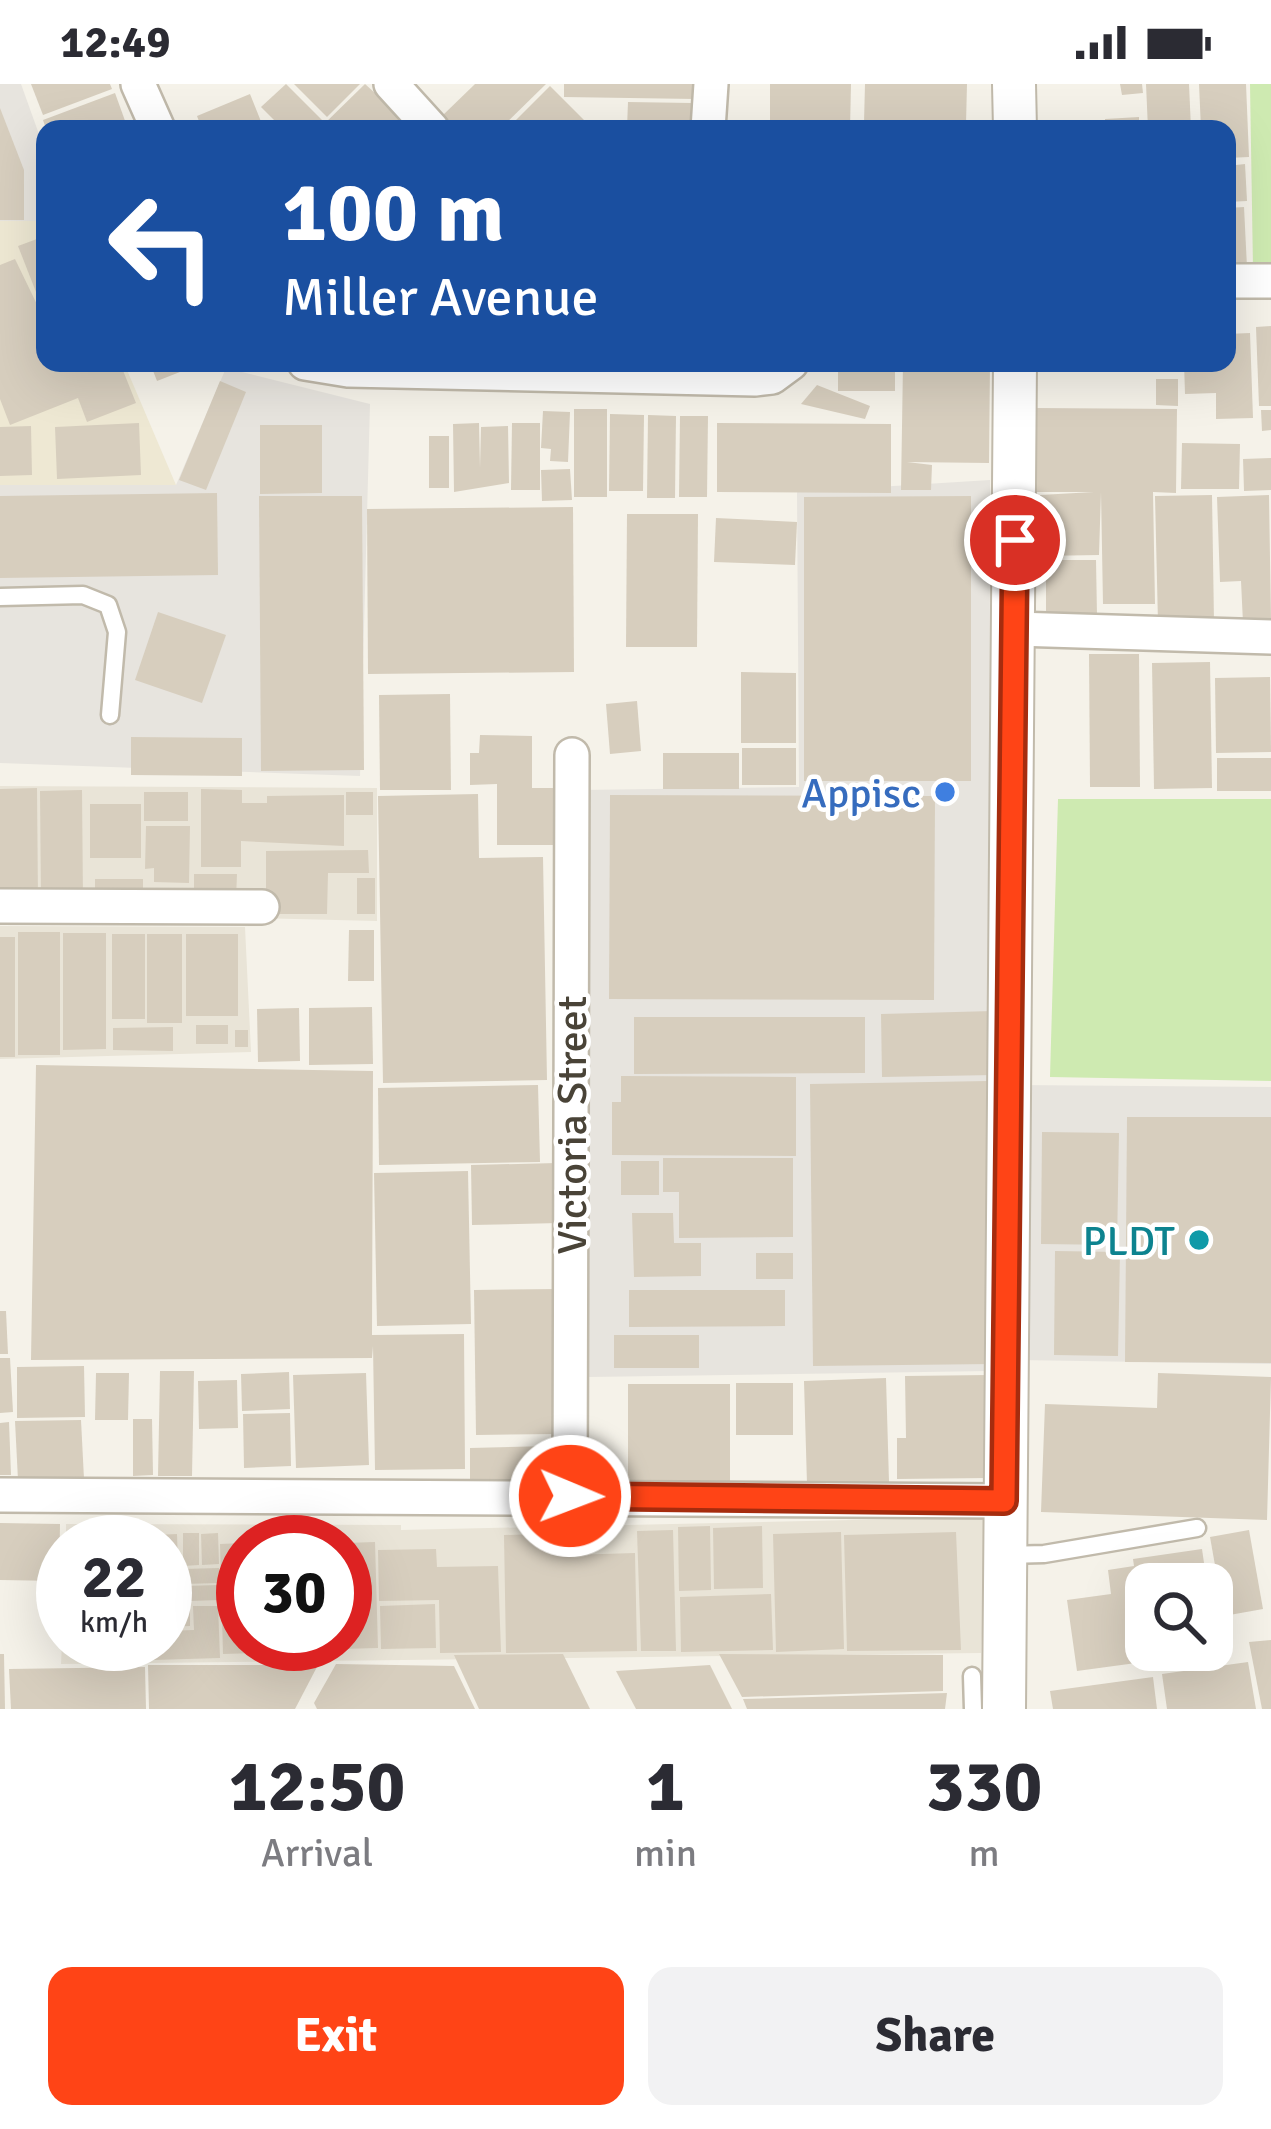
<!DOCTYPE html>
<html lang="en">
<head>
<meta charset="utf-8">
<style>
	body { margin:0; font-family:Signika,sans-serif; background:#f2f2f3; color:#2b2b33; height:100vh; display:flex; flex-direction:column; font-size:45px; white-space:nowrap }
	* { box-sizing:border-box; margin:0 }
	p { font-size:39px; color:#7c7c81 }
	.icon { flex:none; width:66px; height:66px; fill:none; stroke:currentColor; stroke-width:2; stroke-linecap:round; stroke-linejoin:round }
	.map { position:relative; height:1625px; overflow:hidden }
	.drawer { display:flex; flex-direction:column; background:#fff; flex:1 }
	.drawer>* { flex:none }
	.top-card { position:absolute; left:36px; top:36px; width:1200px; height:252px; border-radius:24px; box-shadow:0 12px 48px #0002; background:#1a4fa0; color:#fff; overflow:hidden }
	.fabs { position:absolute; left:1125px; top:1479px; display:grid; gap:24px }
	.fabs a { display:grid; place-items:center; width:108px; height:108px; border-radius:24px; background:#fff; box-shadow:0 12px 48px #0002; font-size:60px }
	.speed { position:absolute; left:36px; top:1431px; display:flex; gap:24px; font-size:60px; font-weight:700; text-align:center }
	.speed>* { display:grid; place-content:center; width:156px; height:156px; border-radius:50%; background:#fff; box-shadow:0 12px 48px #0002; line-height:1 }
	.speed small { font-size:30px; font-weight:400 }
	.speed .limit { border:18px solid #d22; background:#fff; color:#111 }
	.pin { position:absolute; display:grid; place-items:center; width:102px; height:102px; color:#fff; margin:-51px; border:6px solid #fff; border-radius:50%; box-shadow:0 3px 12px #0007 }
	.me { position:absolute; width:132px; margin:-66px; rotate:91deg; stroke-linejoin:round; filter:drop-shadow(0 0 9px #0008) }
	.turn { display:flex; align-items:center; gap:42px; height:252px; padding:0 48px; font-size:54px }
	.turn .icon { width:156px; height:156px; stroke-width:2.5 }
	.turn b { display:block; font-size:84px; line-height:102px }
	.eta { display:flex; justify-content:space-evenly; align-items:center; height:204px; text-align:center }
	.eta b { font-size:72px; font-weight:700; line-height:84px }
	.primary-button { display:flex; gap:24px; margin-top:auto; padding:24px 48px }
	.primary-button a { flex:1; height:138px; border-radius:24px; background:#ff4416; color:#fff; font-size:48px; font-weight:700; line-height:138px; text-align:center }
	.primary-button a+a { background:#f2f2f3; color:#2b2b33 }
	.status { display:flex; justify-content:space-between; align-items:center; height:84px; padding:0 60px; background:#fff; direction:ltr }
	.status svg { height:33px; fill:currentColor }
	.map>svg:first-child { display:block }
	.residential { fill:#e9e4d7; fill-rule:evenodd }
	.industrial { fill:#e7e4de }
	.education { fill:#eee8d3 }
	.green { fill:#ceeab1 }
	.building { fill:#d7cebe }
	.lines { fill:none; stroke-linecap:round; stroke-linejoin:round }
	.service-casing { stroke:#c1baab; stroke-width:21 }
	.minor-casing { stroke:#c1baab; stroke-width:38 }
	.tertiary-casing { stroke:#c1baab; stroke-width:46 }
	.service { stroke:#fff; stroke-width:16 }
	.minor { stroke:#fff; stroke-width:33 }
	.tertiary { stroke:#fff; stroke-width:42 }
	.route-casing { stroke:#a62c0e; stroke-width:30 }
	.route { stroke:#ff4416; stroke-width:21 }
	.shop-dot { fill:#3f7fe0; stroke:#fff; stroke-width:4.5 }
	.culture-dot { fill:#0f9aa8; stroke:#fff; stroke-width:4.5 }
	.labels { text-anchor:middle; stroke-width:9; stroke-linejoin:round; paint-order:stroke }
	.shop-label { font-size:42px; fill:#366cbe; stroke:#fff; text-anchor:end }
	.street-label { font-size:42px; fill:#494337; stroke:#fff }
	.culture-label { font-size:42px; fill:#0d838f; stroke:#fff; text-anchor:end }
</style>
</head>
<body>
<div class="status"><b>12:49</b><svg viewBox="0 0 49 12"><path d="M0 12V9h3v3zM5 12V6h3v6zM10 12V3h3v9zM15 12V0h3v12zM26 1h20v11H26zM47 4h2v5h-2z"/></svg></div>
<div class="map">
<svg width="1271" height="1625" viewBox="0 0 1271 1625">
	<rect width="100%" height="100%" fill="#f5f2e9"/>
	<g class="residential">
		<polygon points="0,702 377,704 377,837 0,828"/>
		<polygon points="0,842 245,843 251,968 0,975"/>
		<path d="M988 1433 981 1569 61 1580 63 1533V1560H165V1458H66V1440L401 1441V1446ZM243 1458H345V1560H243Z"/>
	</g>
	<g class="industrial">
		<polygon points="0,0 21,0 45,67 45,137 0,137"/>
		<polygon points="226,284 370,320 360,692 0,679 0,401 176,401"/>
		<polygon points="990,396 989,1287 589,1293 581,706 799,703 797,408"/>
		<polygon points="1011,1001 1271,1003 1271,1280 1018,1276"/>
	</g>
	<polygon class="education" points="0,137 45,137 45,279 124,279 176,401 0,401"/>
	<g class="green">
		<polygon points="1250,0 1271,0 1271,185 1253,184"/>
		<polygon points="1058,715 1271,715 1271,997 1050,993"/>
	</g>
	<g class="building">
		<polygon points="31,0 110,0 112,5 43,31"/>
		<polygon points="286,0 322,36 312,45 283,45 261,23"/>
		<polygon points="294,0 360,0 327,33"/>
		<polygon points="365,0 408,39 402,45 319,45"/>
		<polygon points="475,0 546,0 500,45 455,45 442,32"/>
		<polygon points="564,0 695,0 695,15 564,13"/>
		<polygon points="770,0 851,0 850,45 770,39"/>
		<polygon points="865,0 967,0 966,40 864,39"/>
		<polygon points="1120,0 1142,0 1143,9 1122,11"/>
		<polygon points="1146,0 1189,0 1191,45 1148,45"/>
		<polygon points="1199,0 1246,0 1249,73 1227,74 1227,45 1201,45"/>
		<polygon points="550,2 590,42 507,45"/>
		<polygon points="115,9 128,45 46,45 43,36"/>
		<polygon points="250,10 264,45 202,45 197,32"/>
		<polygon points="628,18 692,19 692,45 627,44"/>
		<polygon points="0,24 24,86 24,136 0,136"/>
		<polygon points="1139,33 1139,45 1105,45 1105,35"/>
		<polygon points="1245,80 1247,117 1227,118 1227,82"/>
		<polygon points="1244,123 1247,183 1227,184 1227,124"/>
		<polygon points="45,152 45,231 18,162"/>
		<polygon points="15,175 45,237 45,279 120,279 136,319 87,338 78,314 10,341 0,315 0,181"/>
		<polygon points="1271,242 1271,322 1259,322 1256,243"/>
		<polygon points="1250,249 1253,334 1216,335 1216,309 1185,310 1184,279 1227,279 1227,250"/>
		<polygon points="150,279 203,279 157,297"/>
		<polygon points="826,279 895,279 895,307 838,307 838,283"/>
		<polygon points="903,279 990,279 989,379 907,378 932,381 931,406 901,406"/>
		<polygon points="1156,295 1178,295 1178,322 1156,321"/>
		<polygon points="220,297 246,308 206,406 179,396"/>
		<polygon points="817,301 870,322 865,335 801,320"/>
		<polygon points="1033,324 1177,325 1176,409 1153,408 1155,520 1103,520 1101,408 1099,471 1041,472 1040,411 1094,408 1033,408"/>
		<rect x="574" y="325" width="33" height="88"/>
		<polygon points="1261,326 1271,326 1271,346 1262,347"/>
		<polygon points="543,327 570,328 568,378 550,377 551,365 541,364"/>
		<polygon points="610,330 644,331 643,407 609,407"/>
		<polygon points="648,331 676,332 675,414 647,414"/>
		<polygon points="680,332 708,332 707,413 679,413"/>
		<polygon points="139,339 141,391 57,395 55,343"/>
		<polygon points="479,339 480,384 481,343 508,342 509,399 454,408 453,340"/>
		<polygon points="512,339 540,339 540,406 511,406"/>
		<polygon points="717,339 891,340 891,409 717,408"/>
		<polygon points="260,341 322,341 322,409 260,410"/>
		<polygon points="31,342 32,391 0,392 0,343"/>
		<rect x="429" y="352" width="20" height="52"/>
		<polygon points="1182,359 1240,360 1239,405 1181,405"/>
		<polygon points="1271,374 1271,406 1244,407 1243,375"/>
		<polygon points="570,385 572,416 542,417 541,386"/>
		<polygon points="217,409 218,491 0,494 0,412"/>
		<polygon points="1212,411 1214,538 1158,539 1155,412"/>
		<polygon points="1269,411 1271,538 1243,539 1241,497 1220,498 1217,413"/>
		<polygon points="259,412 362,412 364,686 261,687"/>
		<polygon points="971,412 971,697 804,697 804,413"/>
		<polygon points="573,423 574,588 368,590 367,425"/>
		<polygon points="627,430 698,430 697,563 626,563"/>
		<polygon points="716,434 797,438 795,481 714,478"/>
		<polygon points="1046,476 1096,476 1097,532 1046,533"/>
		<polygon points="158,528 226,551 202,619 135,596"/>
		<polygon points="1089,570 1139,570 1140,703 1090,703"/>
		<polygon points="1210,578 1212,704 1154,705 1152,579"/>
		<polygon points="741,588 796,589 796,659 741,659"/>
		<polygon points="1270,593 1271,668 1216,669 1215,594"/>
		<polygon points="450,610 451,706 380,706 379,611"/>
		<polygon points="637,617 641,667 610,670 606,620"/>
		<polygon points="480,651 532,652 532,704 563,704 563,761 497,761 497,700 470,701 470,669 479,669"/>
		<polygon points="131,653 242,654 242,692 131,691"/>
		<rect x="742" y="664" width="54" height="37"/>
		<rect x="663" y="669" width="76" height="36"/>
		<rect x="1217" y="674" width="54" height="33"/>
		<polygon points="37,704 38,816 0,816 0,705"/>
		<polygon points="201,705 242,706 242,719 267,719 267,712 344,711 344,762 241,757 241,783 201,783"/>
		<polygon points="82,706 83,817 41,818 40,707"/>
		<rect x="144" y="708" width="44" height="29"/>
		<rect x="346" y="708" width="27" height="23"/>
		<polygon points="478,710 479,774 543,773 547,996 383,999 378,712"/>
		<polygon points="610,711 935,712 934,916 609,915"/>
		<rect x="90" y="720" width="51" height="54"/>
		<polygon points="146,742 190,742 189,799 154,798 154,784 145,785"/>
		<polygon points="368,766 369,789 328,789 327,830 266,830 266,767"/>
		<polygon points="194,790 237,790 236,815 194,815"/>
		<rect x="357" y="794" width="18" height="36"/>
		<rect x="95" y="795" width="48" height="22"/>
		<polygon points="349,846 374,846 374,897 348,897"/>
		<rect x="18" y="848" width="42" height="123"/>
		<polygon points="63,849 106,849 106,965 63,966"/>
		<rect x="112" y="850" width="33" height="85"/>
		<rect x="147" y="850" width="35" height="89"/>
		<rect x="186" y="850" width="52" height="82"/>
		<rect x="0" y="853" width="15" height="120"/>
		<polygon points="372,923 373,980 309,981 309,924"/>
		<polygon points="299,924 300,977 258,978 257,925"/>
		<polygon points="993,927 994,991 882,993 881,930"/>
		<polygon points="634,933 865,933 865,989 634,990"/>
		<rect x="196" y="941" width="32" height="19"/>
		<polygon points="173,943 173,967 113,966 113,944"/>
		<rect x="235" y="946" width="13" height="17"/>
		<polygon points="36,981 373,987 372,1251 464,1250 465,1385 375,1386 373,1262 372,1274 31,1276"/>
		<polygon points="621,992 796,993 796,1072 612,1071 612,1018 621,1018"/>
		<polygon points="989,997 992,1280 813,1282 810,1000"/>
		<polygon points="538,1001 540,1078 379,1081 378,1004"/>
		<polygon points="1127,1033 1271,1033 1271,1279 1125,1278"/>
		<polygon points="1042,1048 1119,1049 1117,1161 1041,1160"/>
		<polygon points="663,1074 793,1074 793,1153 679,1154 679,1108 663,1108"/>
		<rect x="621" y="1077" width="38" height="34"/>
		<polygon points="557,1079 559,1139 472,1141 471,1081"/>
		<polygon points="468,1087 471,1240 377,1242 374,1089"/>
		<polygon points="632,1129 673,1129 674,1159 701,1159 701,1192 634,1193"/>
		<polygon points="1055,1167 1120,1168 1118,1272 1054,1271"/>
		<rect x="756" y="1169" width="37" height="26"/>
		<polygon points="559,1205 561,1350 476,1351 474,1206"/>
		<polygon points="629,1206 785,1206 785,1242 629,1243"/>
		<polygon points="0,1227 6,1227 8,1270 0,1270"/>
		<rect x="614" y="1251" width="85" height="33"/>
		<polygon points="0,1274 10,1274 13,1328 0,1329"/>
		<polygon points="84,1282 85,1333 17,1334 17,1283"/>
		<polygon points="160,1287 194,1287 192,1392 158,1392"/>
		<polygon points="289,1288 290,1325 242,1327 241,1290"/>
		<polygon points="96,1289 129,1289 128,1336 95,1336"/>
		<polygon points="366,1289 369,1381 296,1384 293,1291"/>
		<polygon points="1158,1289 1271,1293 1267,1436 1041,1428 1045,1320 1157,1324"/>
		<polygon points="988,1291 988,1394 897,1395 897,1354 906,1354 905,1292"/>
		<polygon points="886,1294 889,1398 807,1400 804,1297"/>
		<polygon points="237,1296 238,1344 199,1345 198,1297"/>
		<rect x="736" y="1299" width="57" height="52"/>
		<rect x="628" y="1300" width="102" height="99"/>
		<polygon points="290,1329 291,1382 244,1384 243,1330"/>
		<polygon points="133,1335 152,1335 153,1391 133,1392"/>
		<polygon points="81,1336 84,1395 18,1396 15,1337"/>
		<polygon points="9,1338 11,1391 0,1391 0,1339"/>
		<polygon points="550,1362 551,1410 470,1411 470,1364"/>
		<polygon points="0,1439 60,1440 59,1497 0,1496"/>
		<polygon points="710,1442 711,1506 679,1507 678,1443"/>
		<polygon points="762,1442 763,1504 714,1505 713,1444"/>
		<polygon points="673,1446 676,1567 641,1567 637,1447"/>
		<polygon points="1249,1446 1263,1525 1224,1532 1210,1453"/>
		<polygon points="841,1448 844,1565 776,1568 773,1450"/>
		<polygon points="956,1448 961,1566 847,1567 844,1451"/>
		<polygon points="183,1449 199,1449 199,1481 183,1482"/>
		<polygon points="218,1449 219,1480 202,1481 201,1450"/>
		<polygon points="569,1449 570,1471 635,1469 637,1567 506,1569 504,1451"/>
		<polygon points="177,1450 178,1478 165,1478 165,1458 154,1458 154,1451"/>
		<polygon points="375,1458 378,1564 302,1566 302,1560 345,1560 345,1459"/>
		<polygon points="243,1459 243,1560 297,1560 297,1568 223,1570 220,1460"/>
		<polygon points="436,1465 437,1483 498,1482 501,1568 440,1569 439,1516 379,1517 378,1466"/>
		<polygon points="1202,1465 1207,1500 1146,1500 1146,1566 1210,1569 1077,1587 1067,1516 1111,1510 1108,1486 1134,1482 1133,1475"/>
		<rect x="165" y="1482" width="15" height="31"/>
		<polygon points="219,1484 219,1499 183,1500 183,1485"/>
		<polygon points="218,1501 219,1516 190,1517 190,1542 165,1543 165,1518 185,1517 185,1502"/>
		<polygon points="771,1510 773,1566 681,1568 680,1513"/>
		<polygon points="435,1520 436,1564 381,1565 380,1522"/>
		<polygon points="193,1522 218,1522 220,1574 153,1576 153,1560 165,1560 165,1547 194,1546"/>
		<polygon points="1271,1556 1271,1625 1262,1625 1249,1558"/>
		<polygon points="78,1560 149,1560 149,1576 78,1577"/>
		<polygon points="0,1570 4,1570 5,1625 0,1625"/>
		<polygon points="563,1570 590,1625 479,1625 454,1571"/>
		<polygon points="719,1570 943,1571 943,1607 742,1613"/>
		<polygon points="1248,1578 1256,1625 1167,1625 1162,1590"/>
		<polygon points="336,1580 454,1582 475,1625 317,1625 314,1619"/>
		<polygon points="148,1581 318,1581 295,1625 149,1625"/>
		<polygon points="710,1581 732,1625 636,1625 616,1587"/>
		<polygon points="145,1583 146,1625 11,1625 9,1585"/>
		<polygon points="1153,1593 1157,1625 1053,1625 1050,1607"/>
		<polygon points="947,1609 945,1625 747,1625 743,1615"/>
	</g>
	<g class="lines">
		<defs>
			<g id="service">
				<polyline points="0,513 83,511 108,521 117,548 110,631"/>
				<polyline points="1005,1471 1044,1470 1197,1444"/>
				<polyline points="972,1592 973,1625"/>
			</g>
			<g id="minor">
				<polyline points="138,0 158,45"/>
				<polyline points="391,0 432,45"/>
				<polyline points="708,45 711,0"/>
				<polyline points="1227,197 1271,197"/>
				<polyline points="305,279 348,286 755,295 772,293 791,279"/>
				<polyline points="1014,545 1271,553"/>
				<polyline points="0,822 262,823"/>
				<polyline points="0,1411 1004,1417"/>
				<polyline points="570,1412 572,671"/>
			</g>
			<g id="tertiary">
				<polyline points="1014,0 1015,45"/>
				<polyline points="1004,1625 1015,279"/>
			</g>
		</defs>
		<use href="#service" class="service-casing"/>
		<use href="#minor" class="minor-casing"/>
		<use href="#tertiary" class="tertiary-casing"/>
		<use href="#service" class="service"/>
		<use href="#minor" class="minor"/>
		<use href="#tertiary" class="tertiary"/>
	</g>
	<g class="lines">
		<defs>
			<polyline id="route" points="570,1412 1004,1417 1015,456"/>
		</defs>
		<use href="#route" class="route-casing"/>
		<use href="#route" class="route"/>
	</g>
	<circle class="shop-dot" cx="945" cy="708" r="12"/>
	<circle class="culture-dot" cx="1199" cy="1156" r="12"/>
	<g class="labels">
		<g class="shop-label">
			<text x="921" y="723">Appisc</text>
		</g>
		<g class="street-label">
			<text transform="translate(571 1041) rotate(-90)" y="15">Victoria Street</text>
		</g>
		<g class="culture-label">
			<text x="1175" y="1171">PLDT</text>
		</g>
	</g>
</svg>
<div class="fabs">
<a><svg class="icon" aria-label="search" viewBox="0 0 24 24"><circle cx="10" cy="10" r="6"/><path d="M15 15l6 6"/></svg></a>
</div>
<div class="speed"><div>22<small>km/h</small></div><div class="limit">30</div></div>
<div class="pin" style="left:1015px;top:456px;background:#d93025"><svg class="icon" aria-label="arrive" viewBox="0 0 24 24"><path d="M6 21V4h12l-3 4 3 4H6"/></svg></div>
<svg class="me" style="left:570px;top:1412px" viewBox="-20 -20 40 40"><circle r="17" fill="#ff4416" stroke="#fff" stroke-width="3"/><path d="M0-11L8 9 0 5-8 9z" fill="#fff"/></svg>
<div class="top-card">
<div class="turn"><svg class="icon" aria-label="left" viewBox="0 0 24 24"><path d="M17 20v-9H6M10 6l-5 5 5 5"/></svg><div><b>100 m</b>Miller Avenue</div></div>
</div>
</div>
<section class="drawer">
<div class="eta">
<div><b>12:50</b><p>Arrival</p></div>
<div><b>1</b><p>min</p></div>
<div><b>330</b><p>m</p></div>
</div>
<div class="primary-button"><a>Exit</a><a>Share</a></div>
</section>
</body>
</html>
